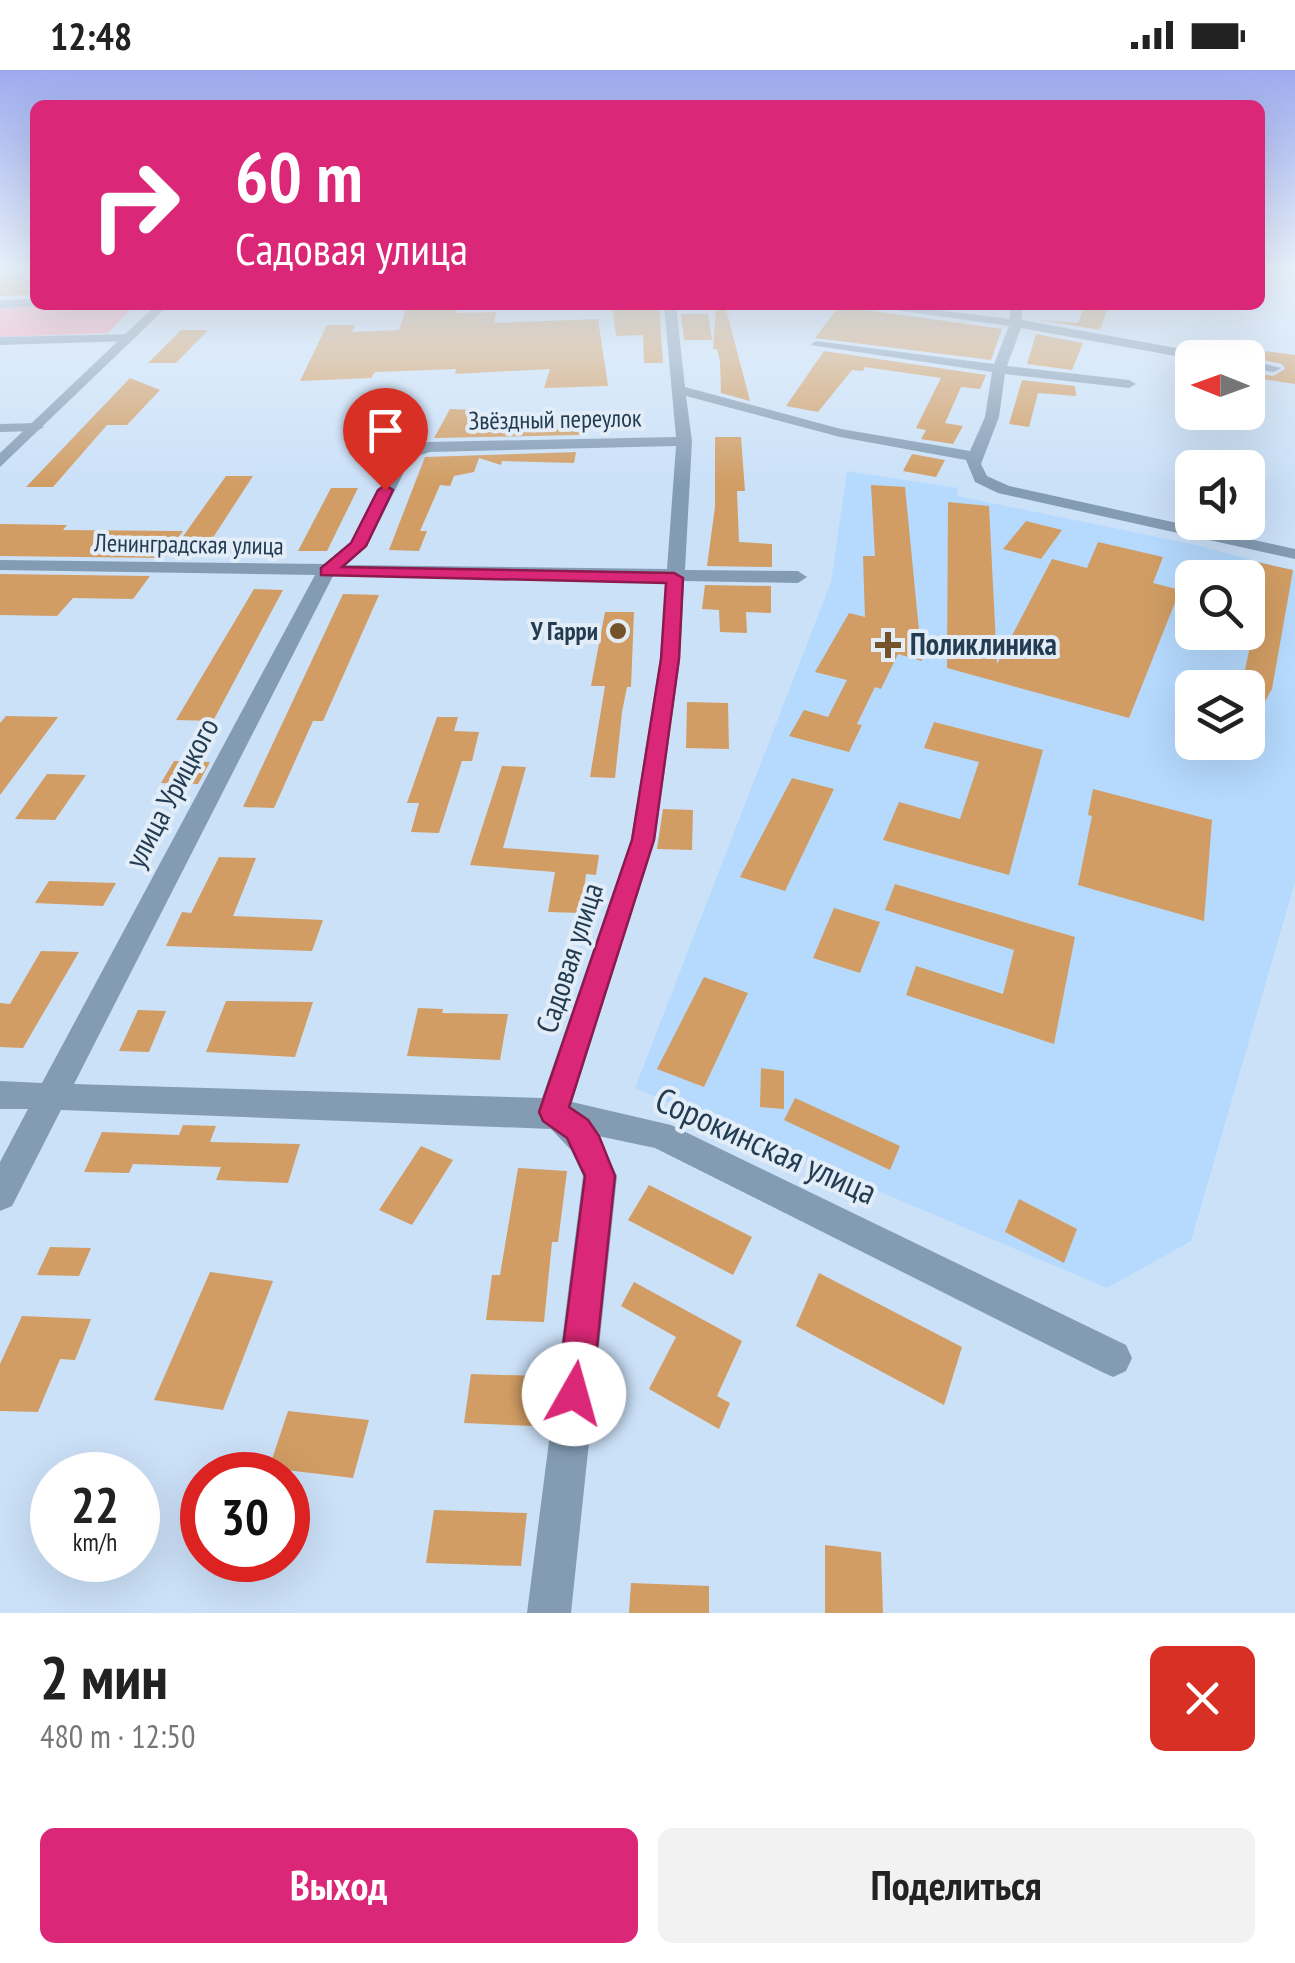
<!DOCTYPE html>
<html lang="ru">
<head>
<meta charset="utf-8">
<style>
	body { margin:0; font-family:"PT Sans Narrow",sans-serif; background:#f2f2f2; color:#222; height:100vh; display:flex; flex-direction:column; font-size:38px; white-space:nowrap }
	* { box-sizing:border-box; margin:0 }
	p { font-size:32px; color:#767676 }
	.icon { flex:none; width:55px; height:55px; fill:none; stroke:currentColor; stroke-width:2; stroke-linecap:round; stroke-linejoin:round }
	.map { position:relative; height:1543px; overflow:hidden }
	.drawer { display:flex; flex-direction:column; background:#fff; flex:1 }
	.drawer>* { flex:none }
	.hud { position:absolute; left:30px; top:30px; width:1235px; height:210px; border-radius:15px; box-shadow:0 10px 40px #0002; background:#db2777; color:#fff; overflow:hidden }
	.needle { width:65px; rotate:271deg }
	.buttons { position:absolute; left:1175px; top:270px; display:grid; gap:20px }
	.buttons a { display:grid; place-items:center; width:90px; height:90px; border-radius:15px; background:#fff; box-shadow:0 10px 40px #0002; font-size:50px }
	.speed { position:absolute; left:30px; top:1382px; display:flex; gap:20px; font-size:50px; font-weight:700; text-align:center }
	.speed>* { display:grid; place-content:center; width:130px; height:130px; border-radius:50%; background:#fff; box-shadow:0 10px 40px #0002; line-height:1 }
	.speed small { font-size:25px; font-weight:400 }
	.speed .limit { border:15px solid #d22; background:#fff; color:#111 }
	.pin { position:absolute; display:grid; place-items:center; width:85px; height:85px; color:#fff; margin:-102px -42px; border-radius:50% 50% 50% 0; rotate:-45deg; box-shadow:0 0 10px #0007 }
	.pin .icon { rotate:45deg }
	.me { position:absolute; width:110px; margin:-55px; rotate:7deg; stroke-linejoin:round; filter:drop-shadow(0 0 8px #0008) }
	.turn { display:flex; align-items:center; gap:35px; height:210px; padding:0 40px; font-size:45px }
	.turn .icon { width:130px; height:130px; stroke-width:2.5 }
	.turn b { display:block; font-size:70px; line-height:85px }
	.round { display:grid; place-items:center; flex:none; width:105px; height:105px; border-radius:15px; background:#f2f2f2 }
	.summary { display:flex; align-items:center; justify-content:space-between; height:170px; padding:0 40px }
	h1 { font-size:60px; font-weight:800; line-height:75px }
	.cta { display:flex; gap:20px; margin-top:auto; padding:20px 40px }
	.cta a { flex:1; height:115px; border-radius:15px; background:#db2777; color:#fff; font-size:40px; font-weight:800; line-height:115px; text-align:center }
	.cta a+a { background:#f2f2f2; color:#222 }
	.status { display:flex; justify-content:space-between; align-items:center; height:70px; padding:0 50px; background:#fff; direction:ltr }
	.status svg { height:28px; fill:currentColor }
	.map>svg:first-child { display:block }
	.built { fill:#b5dafe; fill-rule:evenodd }
	.green { fill:#fb9bad }
	.building { fill:#d19d64 }
	.lines { fill:none; stroke-linecap:round; stroke-linejoin:round }
	.minor { fill:#849cb3; fill-rule:evenodd }
	.tertiary { fill:#849cb3; fill-rule:evenodd }
	.route { fill:#db2777; stroke:#8e194d; stroke-width:2.5 }
	.poi-dot { fill:#74522a; stroke:#e2edf8; stroke-width:4 }
	.labels { text-anchor:middle; stroke-width:8; stroke-linejoin:round; paint-order:stroke }
	.far-street-label { font-size:25px; fill:#243c52; stroke:#e2edf8 }
	.far-poi-label { font-size:25px; font-weight:bold; fill:#243c52; stroke:#e2edf8; text-anchor:end }
	.poi-label { font-size:30px; font-weight:bold; fill:#243c52; stroke:#e2edf8; text-anchor:start }
	.street-label { font-size:30px; fill:#243c52; stroke:#e2edf8 }
	.near-street-label { font-size:35px; fill:#243c52; stroke:#e2edf8 }
</style>
</head>
<body>
<div class="status"><b>12:48</b><svg viewBox="0 0 49 12"><path d="M0 12V9h3v3zM5 12V6h3v6zM10 12V3h3v9zM15 12V0h3v12zM26 1h20v11H26zM47 4h2v5h-2z"/></svg></div>
<div class="map">
<svg width="1295" height="1543" viewBox="0 0 1295 1543">
	<rect width="100%" height="100%" fill="#cbe1f8"/>
	<path class="built" d="M847 401 958 418 957 426 1192 474 1295 501V812L1191 1171 1107 1218 635 1018 831 512ZM1192 508H1248V562H1192ZM1192 618H1248V672H1192Z"/>
	<polygon class="green" points="135,235 108,263 0,267 0,236"/>
	<g class="building">
		<polygon points="0,198 35,198 35,225 0,226"/>
		<polygon points="407,235 458,235 456,243 496,242 494,253 598,249 608,316 544,318 550,299 455,304 456,299 375,302 371,308 300,311 327,255 355,255 352,262 399,260"/>
		<polygon points="612,235 659,235 663,293 644,293 643,265 616,266"/>
		<polygon points="716,235 725,235 750,331 721,323 720,291 717,279 713,279"/>
		<polygon points="840,235 859,239 1002,259 991,290 815,268"/>
		<polygon points="1085,235 1109,235 1100,260 1040,250 1078,253"/>
		<polygon points="681,244 708,244 712,270 684,270"/>
		<polygon points="181,260 208,260 176,293 148,293"/>
		<polygon points="1036,264 1083,273 1072,300 1027,294"/>
		<polygon points="1248,279 1295,285 1295,314 1248,307 1248,302 1273,306 1285,299 1282,294 1248,287"/>
		<polygon points="824,281 986,305 980,319 961,317 945,353 963,356 953,374 921,369 926,360 916,358 941,308 865,297 863,301 852,300 818,342 786,336"/>
		<polygon points="130,308 160,320 127,355 107,355 53,417 26,417"/>
		<polygon points="1022,310 1075,316 1076,326 1038,323 1029,357 1009,354"/>
		<polygon points="450,339 474,340 474,351 582,353 579,365 434,368"/>
		<polygon points="715,367 741,367 745,421 737,421 739,472 772,474 772,497 707,496 715,437"/>
		<polygon points="576,382 574,393 502,391 501,395 479,388 474,402 454,406 450,416 440,415 420,461 427,461 419,481 389,480 425,387"/>
		<polygon points="912,384 945,390 936,407 903,401"/>
		<polygon points="226,406 253,406 205,480 174,479"/>
		<polygon points="871,415 905,417 922,591 898,584 881,619 875,617 857,654 862,655 849,682 789,666 804,640 828,647 847,610 815,602 849,543 865,547 863,486 875,486"/>
		<polygon points="331,418 358,418 327,481 298,481"/>
		<polygon points="948,432 989,436 997,594 1052,489 1087,498 1098,472 1163,487 1153,513 1180,520 1129,648 947,598"/>
		<polygon points="1026,451 1062,460 1041,489 1003,479"/>
		<polygon points="0,454 67,455 63,460 183,461 163,488 0,486"/>
		<polygon points="1248,490 1293,500 1272,619 1248,662 1248,618 1241,618 1260,530 1248,527"/>
		<polygon points="0,504 150,506 133,529 73,528 57,546 0,545"/>
		<polygon points="705,515 771,516 771,543 746,542 747,563 720,562 719,540 702,539"/>
		<polygon points="254,519 283,520 213,651 176,650"/>
		<polygon points="343,524 379,525 323,651 313,651 274,738 243,737"/>
		<polygon points="605,542 634,542 631,617 627,617 622,642 615,708 590,707 605,616 591,616"/>
		<polygon points="687,632 728,633 729,679 686,678"/>
		<polygon points="6,646 58,647 0,725 0,653"/>
		<polygon points="437,647 458,647 454,661 479,662 472,691 462,691 439,763 411,762 419,733 407,733"/>
		<polygon points="934,652 1043,680 1009,805 883,770 899,732 960,749 979,692 924,678"/>
		<polygon points="174,691 210,692 198,714 161,713"/>
		<polygon points="502,696 526,697 503,778 599,785 596,805 586,804 581,843 548,842 555,802 470,795"/>
		<polygon points="47,704 86,705 55,750 15,749"/>
		<polygon points="792,708 834,719 785,821 740,807"/>
		<polygon points="1093,719 1212,750 1204,851 1078,815 1092,746 1088,745"/>
		<polygon points="663,739 693,740 692,780 657,779"/>
		<polygon points="219,787 256,788 233,846 323,850 312,881 166,876 182,842 191,843"/>
		<polygon points="49,811 116,813 103,836 35,833"/>
		<polygon points="895,814 1075,867 1054,974 906,925 916,896 1003,924 1014,880 885,840"/>
		<polygon points="834,838 880,852 860,903 813,888"/>
		<polygon points="41,881 79,882 23,978 0,977 0,933 10,934"/>
		<polygon points="704,907 748,923 704,1017 657,999"/>
		<polygon points="226,931 313,932 295,987 206,982"/>
		<polygon points="418,938 443,939 442,943 508,944 500,990 407,986"/>
		<polygon points="138,940 166,941 149,982 119,981"/>
		<polygon points="761,998 784,1001 784,1039 760,1037"/>
		<polygon points="795,1028 900,1076 890,1100 784,1050"/>
		<polygon points="183,1055 216,1056 210,1072 300,1074 288,1113 216,1110 221,1097 133,1094 129,1103 84,1102 102,1062 179,1065"/>
		<polygon points="421,1076 453,1090 412,1155 379,1140"/>
		<polygon points="518,1098 567,1101 558,1172 552,1172 544,1252 486,1250 492,1205 500,1205"/>
		<polygon points="649,1115 752,1167 733,1205 628,1150"/>
		<polygon points="1019,1129 1077,1159 1064,1193 1005,1162"/>
		<polygon points="50,1177 91,1178 79,1206 37,1205"/>
		<polygon points="210,1202 273,1211 223,1340 154,1330"/>
		<polygon points="819,1203 962,1277 944,1335 796,1256"/>
		<polygon points="634,1212 742,1271 717,1326 730,1333 719,1359 649,1319 676,1267 621,1236"/>
		<polygon points="22,1246 91,1249 75,1290 60,1289 38,1342 0,1341 0,1294"/>
		<polygon points="471,1304 539,1306 534,1356 464,1353"/>
		<polygon points="288,1341 369,1350 353,1408 269,1398"/>
		<polygon points="434,1440 527,1443 521,1496 426,1493"/>
		<polygon points="825,1475 881,1482 883,1543 825,1543"/>
		<polygon points="631,1513 709,1516 709,1543 629,1543"/>
	</g>
	<g class="lines">
		<g class="minor">
			<polygon points="35,229 35,235 39,236 0,238 0,230"/>
			<path d="M664 235H676L685 317 841 359 970 381 985 347 992 302 810 275 816 271 994 294 1009 256 860 235H896L1010 249V235H1022V250L1215 285 1192 289 1021 258 1007 296 1129 310 1136 314 1129 318 1005 304 999 347 981 394 987 406 1009 416 1295 479V489L998 423 975 412 966 390 840 367 686 326 692 371 685 500 798 501 807 507 798 513 684 511 680 589 655 770 572 1032 671 1055 1126 1275 1132 1288 1126 1301 1113 1307 1100 1301 655 1078 598 1066 617 1106 571 1543H527L583 1106 571 1080 551 1059 61 1040 12 1136 0 1141V1092L28 1039H0V1011L42 1013 315 505 0 500V490L324 494 351 473 400 382 428 372 676 367ZM676 376 667 499 346 495 367 476 411 388 430 382ZM333 506 666 511 660 589 631 770 542 1028 74 1014Z"/>
			<polygon points="134,264 136,267 130,271 0,275 0,267"/>
			<polygon points="1248,290 1281,298 1274,302 1248,298"/>
			<polygon points="0,354 37,353 44,357 37,361 0,362"/>
		</g>
		<polygon class="tertiary" points="156,235 169,235 0,397 0,383"/>
	</g>
	<linearGradient id="sky" x2="0" y2="1"><stop stop-color="#9dabee"/><stop offset="0.48" stop-color="#e8f2fc"/><stop offset="1" stop-color="#e8f2fc" stop-opacity="0"/></linearGradient>
	<rect width="1295" height="414" fill="url(#sky)"/>
	<polygon class="route" points="385,415 393,420 366,476 342,497 674,503 683,508 679,589 654,770 569,1037 588,1050 599,1066 615,1106 592,1324 587,1337 574,1342 562,1337 557,1324 585,1106 567,1068 543,1051 539,1042 632,770 661,589 666,513 321,505 321,498 351,473 378,420"/>
	<g class="poi-dot">
		<circle cx="618" cy="561" r="10"/>
		<path d="M883 560h10v10h10v10h-10v10h-10v-10h-10v-10h10z"/>
	</g>
	<g class="labels">
		<g class="far-street-label">
			<text transform="translate(555 349) rotate(-1)" y="9">Звёздный переулок</text>
			<text transform="translate(189 474) rotate(1)" y="9">Ленинградская улица</text>
		</g>
		<g class="far-poi-label">
			<text x="598" y="570">У Гарри</text>
		</g>
		<g class="poi-label">
			<text x="910" y="585">Поликлиника</text>
		</g>
		<g class="street-label">
			<text transform="translate(172 723) rotate(-62)" y="10">улица Урицкого</text>
			<text transform="translate(570 888) rotate(-72)" y="10">Садовая улица</text>
		</g>
		<g class="near-street-label">
			<text transform="translate(766 1076) rotate(24)" y="12">Сорокинская улица</text>
		</g>
	</g>
</svg>
<div class="buttons">
<a><svg class="needle" viewBox="-14 -14 28 28"><path d="M0-13l5 13h-10z" fill="#e53935"/><path d="M0 13l5-13h-10z" fill="#767676"/></svg></a>
<a><svg class="icon" aria-label="sound" viewBox="0 0 24 24"><path d="M4 9h4l5-4v14l-5-4H4zM17 9q2 3 0 6"/></svg></a>
<a><svg class="icon" aria-label="search" viewBox="0 0 24 24"><circle cx="10" cy="10" r="6"/><path d="M15 15l6 6"/></svg></a>
<a><svg class="icon" aria-label="layers" viewBox="0 0 24 24"><path d="M12 4l9 5-9 5-9-5zM3 14l9 5 9-5"/></svg></a>
</div>
<div class="speed"><div>22<small>km/h</small></div><div class="limit">30</div></div>
<div class="pin" style="left:385px;top:420px;background:#d93025"><svg class="icon" aria-label="arrive" viewBox="0 0 24 24"><path d="M6 21V4h12l-3 4 3 4H6"/></svg></div>
<svg class="me" style="left:574px;top:1324px" viewBox="-20 -20 40 40"><circle r="19" fill="#fff"/><path d="M0-13L10 11 0 6-10 11z" fill="#db2777"/></svg>
<div class="hud">
<div class="turn"><svg class="icon" aria-label="right" viewBox="0 0 24 24"><path d="M7 20v-9h11M14 6l5 5-5 5"/></svg><div><b>60 m</b>Садовая улица</div></div>
</div>
</div>
<section class="drawer">
<div class="summary"><div><h1>2 мин</h1><p>480 m · 12:50</p></div><a class="round" style="background:#d93025;color:#fff"><svg class="icon" aria-label="close" viewBox="0 0 24 24"><path d="M6 6l12 12M18 6L6 18"/></svg></a></div>
<div class="cta"><a>Выход</a><a>Поделиться</a></div>
</section>
</body>
</html>
